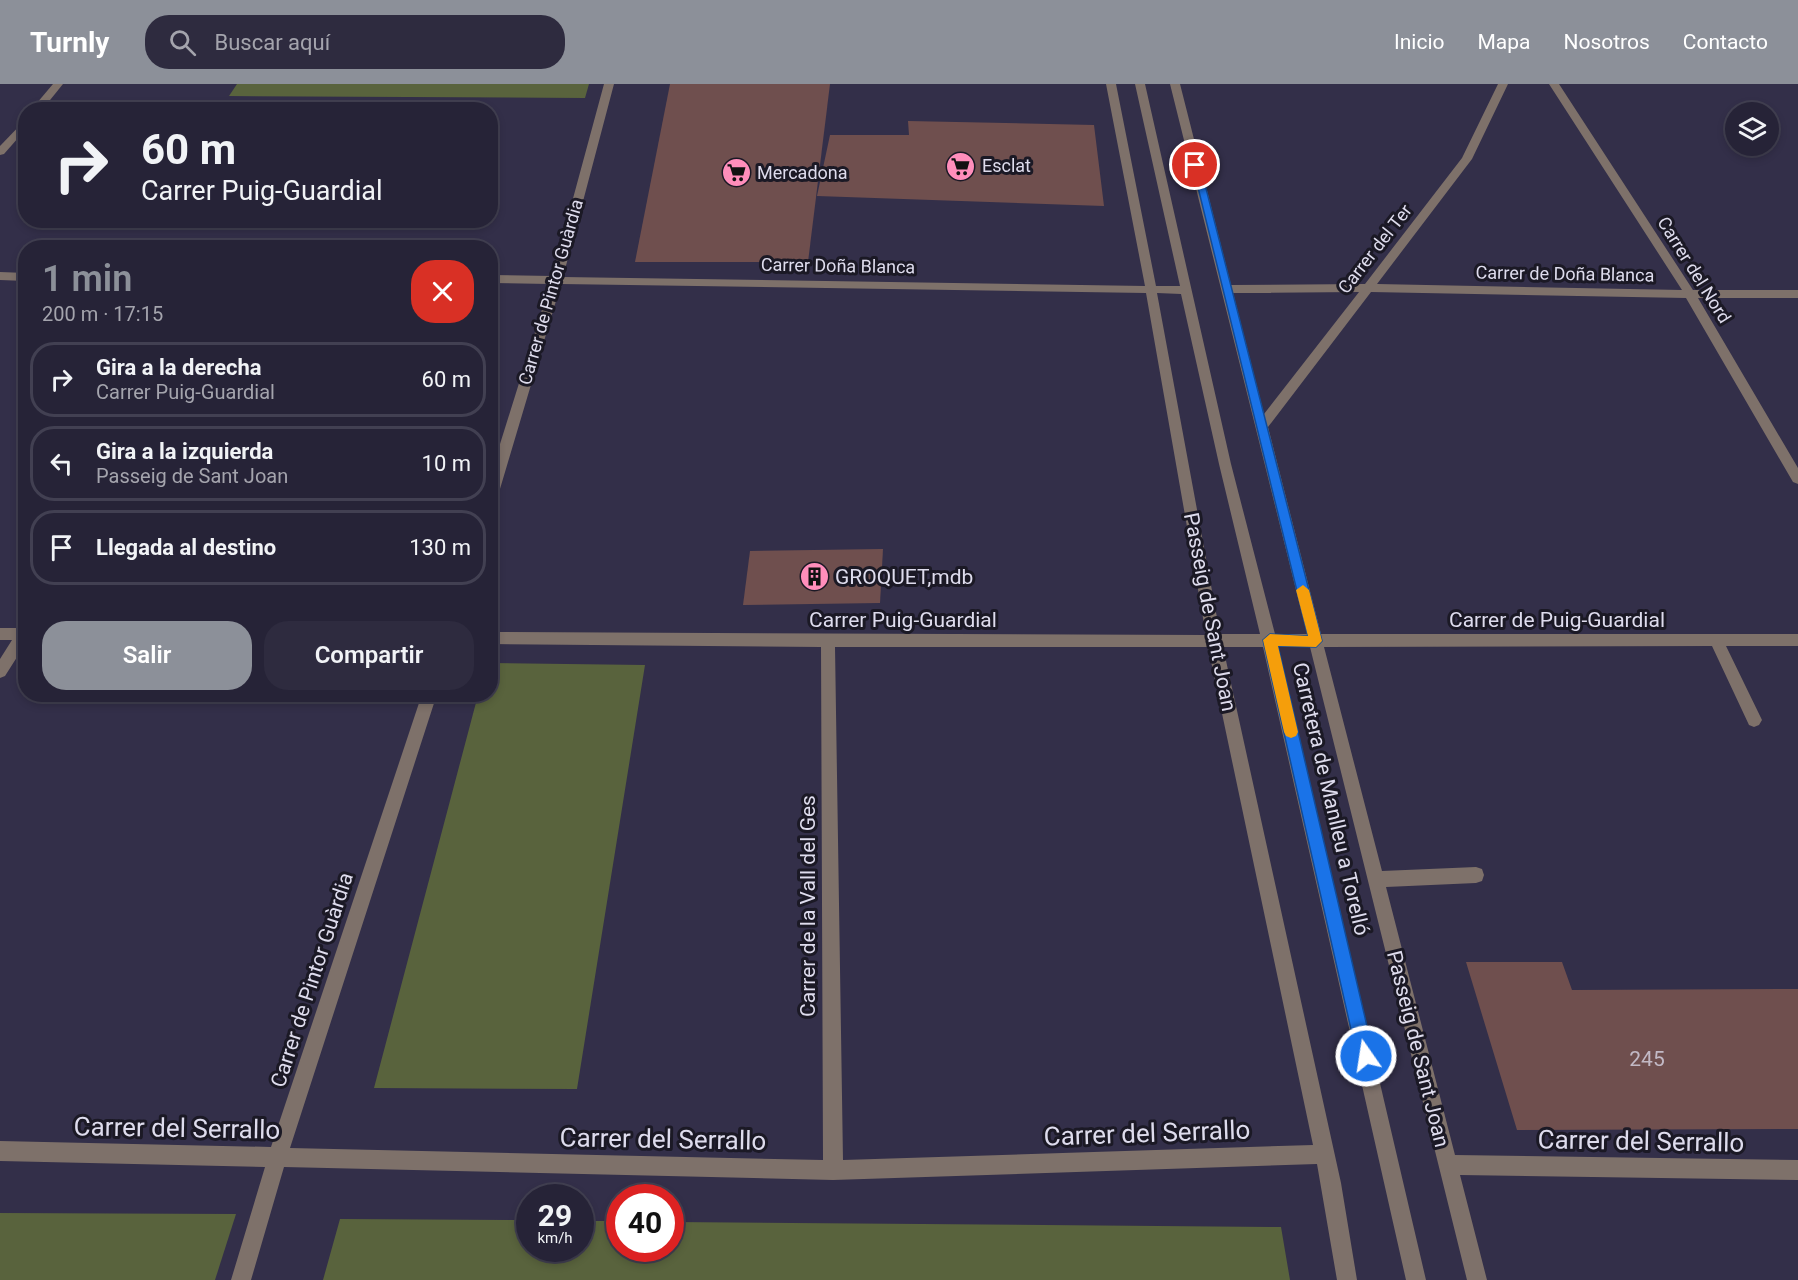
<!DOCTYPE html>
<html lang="es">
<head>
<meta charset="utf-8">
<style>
	body { margin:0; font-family:Roboto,sans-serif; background:#2e2b3f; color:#f1f3f6; height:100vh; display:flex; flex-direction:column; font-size:22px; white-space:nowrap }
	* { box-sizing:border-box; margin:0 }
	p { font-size:20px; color:#a4a4ad }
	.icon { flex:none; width:33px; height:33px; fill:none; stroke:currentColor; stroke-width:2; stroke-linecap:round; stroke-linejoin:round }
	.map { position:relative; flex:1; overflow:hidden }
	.side { position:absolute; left:18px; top:156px; width:480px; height:462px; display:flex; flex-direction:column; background:#262337; border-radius:24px; box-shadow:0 3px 9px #0003,0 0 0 2px #424052 }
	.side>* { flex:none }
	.guide { position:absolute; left:18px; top:18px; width:480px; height:126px; border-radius:24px; box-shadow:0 3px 9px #0003,0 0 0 2px #424052; background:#262337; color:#f1f3f6; overflow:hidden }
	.buttons { position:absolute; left:1725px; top:18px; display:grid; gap:12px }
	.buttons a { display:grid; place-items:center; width:54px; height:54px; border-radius:50%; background:#262337; box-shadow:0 3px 9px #0003,0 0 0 2px #424052; font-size:30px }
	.speed { position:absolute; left:516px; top:1100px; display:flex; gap:12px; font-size:30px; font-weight:700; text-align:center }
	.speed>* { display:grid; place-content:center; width:78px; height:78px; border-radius:50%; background:#262337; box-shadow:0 3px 9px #0003,0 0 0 2px #424052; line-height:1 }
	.speed small { font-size:15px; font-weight:400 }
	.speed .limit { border:9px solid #d22; background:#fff; color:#111 }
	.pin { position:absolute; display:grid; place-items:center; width:51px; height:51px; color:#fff; margin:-26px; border:3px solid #fff; border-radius:50%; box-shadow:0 2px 6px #0007 }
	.me { position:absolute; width:66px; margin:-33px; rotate:347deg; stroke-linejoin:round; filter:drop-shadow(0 0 4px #0008) }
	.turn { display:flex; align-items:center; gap:21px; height:126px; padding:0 24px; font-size:27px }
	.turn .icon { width:78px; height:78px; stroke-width:2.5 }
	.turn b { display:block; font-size:42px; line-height:51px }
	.round { display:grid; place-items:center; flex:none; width:63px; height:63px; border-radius:24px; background:#2e2b3f }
	.overview { display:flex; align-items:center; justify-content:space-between; height:102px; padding:0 24px }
	h1 { font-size:36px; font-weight:600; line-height:45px; color:#8c9099 }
	.button { display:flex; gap:12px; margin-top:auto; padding:12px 24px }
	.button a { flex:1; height:69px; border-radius:24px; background:#8c9099; color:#fff; font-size:24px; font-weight:600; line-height:69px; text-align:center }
	.button a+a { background:#2e2b3f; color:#f1f3f6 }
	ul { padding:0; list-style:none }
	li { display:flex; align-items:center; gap:18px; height:75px; margin:0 12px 9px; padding:0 12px; border:3px solid #424052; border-radius:24px }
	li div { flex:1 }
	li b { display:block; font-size:22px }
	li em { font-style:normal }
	header { display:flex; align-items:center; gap:36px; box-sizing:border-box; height:84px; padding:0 30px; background:#8c9099; color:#fff }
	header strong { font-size:28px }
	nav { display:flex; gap:33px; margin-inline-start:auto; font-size:21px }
	.search { width:420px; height:54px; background:#2e2b3f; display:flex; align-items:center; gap:15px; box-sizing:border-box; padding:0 21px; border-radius:24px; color:#a4a4ad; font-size:22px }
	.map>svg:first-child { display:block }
	.green { fill:#59633d }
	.building { fill:#6f4f4e }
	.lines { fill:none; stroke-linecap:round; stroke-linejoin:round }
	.minor { fill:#7e716a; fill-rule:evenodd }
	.route { fill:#1a73e8; stroke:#114b97; stroke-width:1.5 }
	.slow { fill:#f59e0b }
	.labels { text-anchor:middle; stroke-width:6; stroke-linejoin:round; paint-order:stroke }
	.far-poi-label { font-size:18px; fill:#dedced; stroke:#1b1925; text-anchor:start }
	.far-street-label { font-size:18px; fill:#dedced; stroke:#1b1925 }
	.poi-label { font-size:21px; fill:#dedced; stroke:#1b1925; text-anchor:start }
	.street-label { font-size:21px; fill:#dedced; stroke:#1b1925 }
	.near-number-label { font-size:21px; fill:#c2b9c5 }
	.near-street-label { font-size:26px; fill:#dedced; stroke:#1b1925 }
</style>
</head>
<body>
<header>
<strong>Turnly</strong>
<div class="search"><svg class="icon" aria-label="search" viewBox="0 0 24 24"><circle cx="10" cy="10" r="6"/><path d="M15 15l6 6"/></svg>Buscar aquí</div>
<nav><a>Inicio</a><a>Mapa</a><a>Nosotros</a><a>Contacto</a></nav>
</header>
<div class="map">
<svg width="1798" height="1196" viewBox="0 0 1798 1196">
	<rect width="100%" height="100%" fill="#332f49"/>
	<g class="green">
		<polygon points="237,0 589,0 585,14 229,12"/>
		<polygon points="491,579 645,581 577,1005 374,1004 478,611 490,610"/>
		<polygon points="0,1129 236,1130 215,1196 0,1196"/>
		<polygon points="340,1135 529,1136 530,1164 580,1164 581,1137 619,1137 620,1164 670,1164 671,1138 1281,1143 1290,1196 323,1196"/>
	</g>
	<g class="building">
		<polygon points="670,0 830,0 808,178 635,178"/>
		<polygon points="908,37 1094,41 1104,122 817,112 830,51 909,51"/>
		<polygon points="883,465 880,519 743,521 750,467"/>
		<polygon points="1466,878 1562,878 1572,906 1798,905 1798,1045 1517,1046"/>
	</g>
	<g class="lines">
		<g class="minor">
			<polygon points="53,0 63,0 42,26 31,26"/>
			<path d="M604 0H614L563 193 1145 202 1106 0H1116L1156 202H1180L1135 0H1145L1231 380 1275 550H1307L1170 0H1180L1231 201 1365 200 1462 74 1498 0H1508L1472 75 1377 200 1682 206 1549 0H1559L1693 206H1798V214H1698L1798 384V400L1793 398 1686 214 1371 208 1268 343 1321 550H1798V562H1726L1762 636 1759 641 1754 643 1749 641 1712 562 1324 563 1382 787 1476 783 1482 785 1484 791 1482 797 1476 799 1386 803 1455 1071 1798 1076V1096L1460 1091 1487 1196H1467L1310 563H1278L1426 1196H1406L1263 563H1223L1341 1099 1357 1196H1337L1317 1080 833 1096 284 1083 251 1196H231L265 1083 0 1077V1057L271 1063 422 610H437L290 1064 823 1076 821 563 490 560V548L1206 551 1146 209 561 200 497 415 490 420V392L550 200 490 199V191L552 192ZM1359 208 1264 330 1233 209ZM1157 209 1181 210 1219 380 1260 550H1220ZM835 563H1208L1313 1061 843 1076Z"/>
			<polygon points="26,35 26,45 4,70 0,71 0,62"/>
			<polygon points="0,188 26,189 26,197 0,196"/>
			<polygon points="26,540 26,559 5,592 0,594 0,575 12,556 0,556 0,544 19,544"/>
		</g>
	</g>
	<polygon class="route" points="1192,79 1200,81 1322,557 1316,563 1278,562 1374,972 1372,978 1366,981 1360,978 1357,972 1263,556 1270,550 1308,552"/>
	<polygon class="slow" points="1303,501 1309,506 1322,557 1316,563 1278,562 1298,648 1296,652 1291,654 1286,652 1284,648 1263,556 1270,550 1308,552 1296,506"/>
	<defs>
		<symbol id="supermarket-disc" viewBox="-11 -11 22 22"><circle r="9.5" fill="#ff8ebb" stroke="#1b1925"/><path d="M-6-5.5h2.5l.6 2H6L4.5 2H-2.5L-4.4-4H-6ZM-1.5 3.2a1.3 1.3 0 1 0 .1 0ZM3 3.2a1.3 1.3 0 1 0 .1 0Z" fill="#111"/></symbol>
		<symbol id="building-disc" viewBox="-11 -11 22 22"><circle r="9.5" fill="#ff8ebb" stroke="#1b1925"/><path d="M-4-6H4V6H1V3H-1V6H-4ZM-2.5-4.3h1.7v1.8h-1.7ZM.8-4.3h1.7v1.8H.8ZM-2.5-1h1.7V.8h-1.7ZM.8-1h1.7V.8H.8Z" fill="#111"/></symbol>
	</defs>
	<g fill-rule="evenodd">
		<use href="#supermarket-disc" x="944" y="66" width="33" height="33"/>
		<use href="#supermarket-disc" x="720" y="72" width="33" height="33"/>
		<use href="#building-disc" x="798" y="476" width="33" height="33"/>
	</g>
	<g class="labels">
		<g class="far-poi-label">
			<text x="982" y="88">Esclat</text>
			<text x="757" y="95">Mercadona</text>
		</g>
		<g class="far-street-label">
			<text transform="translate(1375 165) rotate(-52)" y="6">Carrer del Ter</text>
			<text transform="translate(838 182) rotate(1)" y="6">Carrer Doña Blanca</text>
			<text transform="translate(1694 186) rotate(58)" y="6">Carrer del Nord</text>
			<text transform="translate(1565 190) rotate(1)" y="6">Carrer de Doña Blanca</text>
			<text transform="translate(551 208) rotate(-74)" y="6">Carrer de Pintor Guàrdia</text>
		</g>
		<g class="poi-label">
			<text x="835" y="500">GROQUET,mdb</text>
		</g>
		<g class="street-label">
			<text transform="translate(1210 528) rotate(79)" y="7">Passeig de Sant Joan</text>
			<text x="903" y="543">Carrer Puig-Guardial</text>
			<text x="1557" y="543">Carrer de Puig-Guardial</text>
			<text transform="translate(1331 715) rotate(77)" y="7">Carretera de Manlleu a Torelló</text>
			<text transform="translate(808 822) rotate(-90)" y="7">Carrer de la Vall del Ges</text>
			<text transform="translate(312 896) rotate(-72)" y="7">Carrer de Pintor Guàrdia</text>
			<text transform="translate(1418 965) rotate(76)" y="7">Passeig de Sant Joan</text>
		</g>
		<g class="near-number-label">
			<text x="1647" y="982">245</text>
		</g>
		<g class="near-street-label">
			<text transform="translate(177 1044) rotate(1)" y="9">Carrer del Serrallo</text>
			<text transform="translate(1147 1049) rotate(-2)" y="9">Carrer del Serrallo</text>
			<text transform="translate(663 1055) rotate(1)" y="9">Carrer del Serrallo</text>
			<text transform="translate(1641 1057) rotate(1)" y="9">Carrer del Serrallo</text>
		</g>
	</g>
</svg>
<div class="buttons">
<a><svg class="icon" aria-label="layers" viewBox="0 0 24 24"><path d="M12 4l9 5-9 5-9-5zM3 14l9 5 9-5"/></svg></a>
</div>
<div class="speed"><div>29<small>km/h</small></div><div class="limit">40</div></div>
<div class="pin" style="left:1195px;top:81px;background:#d93025"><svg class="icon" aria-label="arrive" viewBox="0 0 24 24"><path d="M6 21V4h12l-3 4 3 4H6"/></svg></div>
<svg class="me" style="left:1366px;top:972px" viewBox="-20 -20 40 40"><circle r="17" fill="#1a73e8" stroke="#fff" stroke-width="3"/><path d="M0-11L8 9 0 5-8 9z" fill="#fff"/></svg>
<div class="guide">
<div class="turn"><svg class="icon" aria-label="right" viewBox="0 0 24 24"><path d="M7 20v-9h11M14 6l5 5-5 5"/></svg><div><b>60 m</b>Carrer Puig-Guardial</div></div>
</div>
<section class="side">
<div class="overview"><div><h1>1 min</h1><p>200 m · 17:15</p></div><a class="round" style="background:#d93025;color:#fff"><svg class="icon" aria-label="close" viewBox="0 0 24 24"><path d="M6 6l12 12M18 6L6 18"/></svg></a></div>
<ul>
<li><svg class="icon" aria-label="right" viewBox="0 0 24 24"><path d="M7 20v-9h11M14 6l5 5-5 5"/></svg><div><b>Gira a la derecha</b><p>Carrer Puig-Guardial</p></div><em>60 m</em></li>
<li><svg class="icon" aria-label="left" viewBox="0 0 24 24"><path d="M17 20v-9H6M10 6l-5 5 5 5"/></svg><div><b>Gira a la izquierda</b><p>Passeig de Sant Joan</p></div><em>10 m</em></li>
<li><svg class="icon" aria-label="arrive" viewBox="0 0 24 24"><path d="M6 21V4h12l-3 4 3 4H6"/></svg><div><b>Llegada al destino</b></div><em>130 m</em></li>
</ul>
<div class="button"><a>Salir</a><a>Compartir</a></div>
</section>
</div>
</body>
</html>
